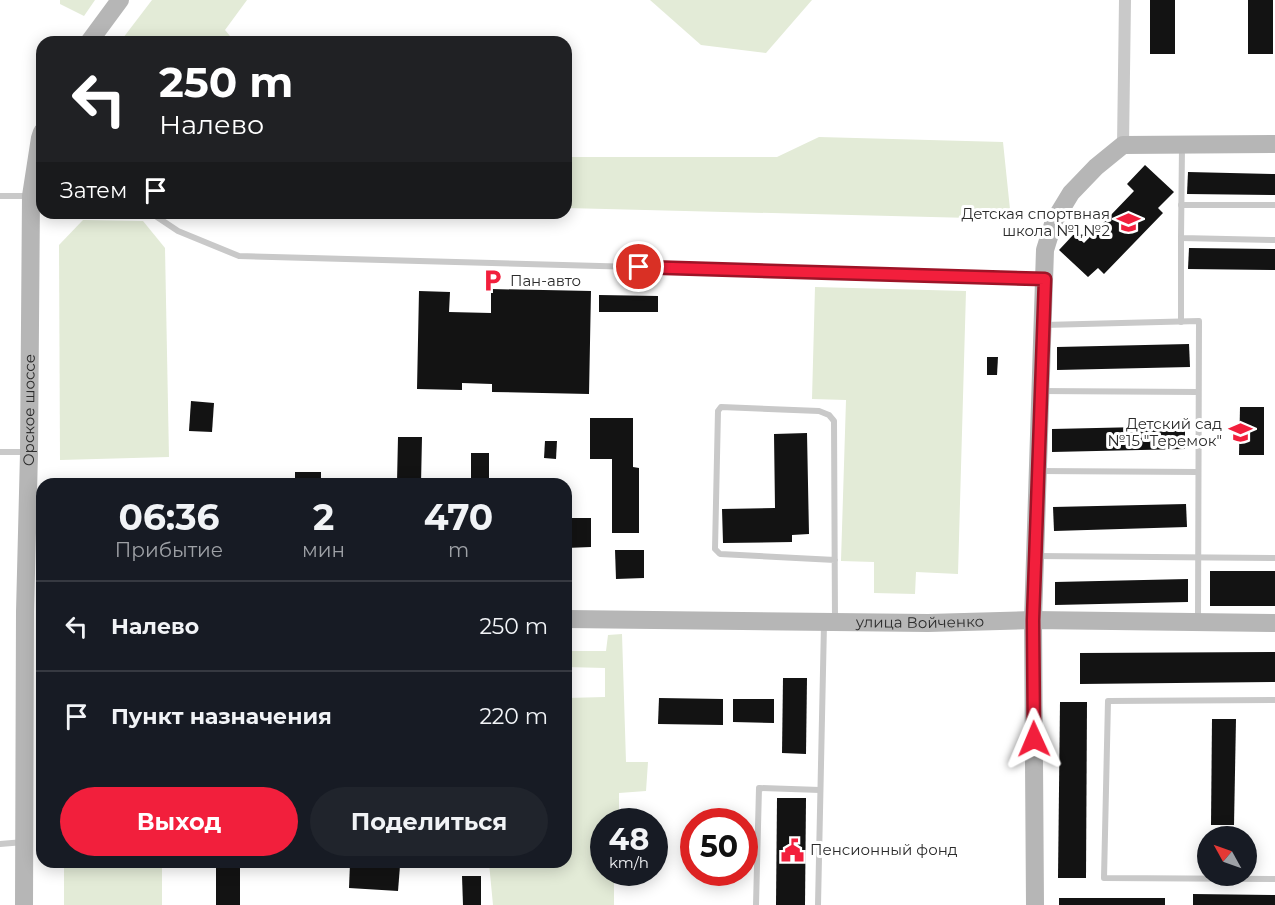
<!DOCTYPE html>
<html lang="ru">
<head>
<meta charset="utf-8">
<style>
	body { margin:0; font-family:Montserrat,sans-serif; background:#20242c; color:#f1f3f6; height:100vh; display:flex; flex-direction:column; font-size:22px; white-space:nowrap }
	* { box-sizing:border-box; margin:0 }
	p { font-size:20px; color:#9ea1a6 }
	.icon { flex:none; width:33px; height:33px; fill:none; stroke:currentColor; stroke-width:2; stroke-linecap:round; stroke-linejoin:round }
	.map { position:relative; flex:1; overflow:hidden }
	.details { position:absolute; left:36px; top:478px; width:536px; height:390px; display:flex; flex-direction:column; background:#171b24; border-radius:18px; box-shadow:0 3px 15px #0003 }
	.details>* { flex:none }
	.hud { position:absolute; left:36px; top:36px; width:536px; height:183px; border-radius:18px; box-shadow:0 3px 15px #0003; background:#202124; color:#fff; overflow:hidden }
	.needle { width:39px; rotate:310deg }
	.fabs { position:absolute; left:1197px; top:826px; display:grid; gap:12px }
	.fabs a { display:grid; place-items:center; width:60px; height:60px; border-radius:50%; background:#171b24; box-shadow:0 3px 15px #0003; font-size:30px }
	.speed { position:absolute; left:590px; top:808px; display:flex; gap:12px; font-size:30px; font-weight:700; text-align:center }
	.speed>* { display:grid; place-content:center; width:78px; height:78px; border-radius:50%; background:#171b24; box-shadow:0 3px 15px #0003; line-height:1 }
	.speed small { font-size:15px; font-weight:400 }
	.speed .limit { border:9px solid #d22; background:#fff; color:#111 }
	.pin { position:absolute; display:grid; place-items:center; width:51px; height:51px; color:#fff; margin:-26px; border:3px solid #fff; border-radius:50%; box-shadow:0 2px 6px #0007 }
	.me { position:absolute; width:66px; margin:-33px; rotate:359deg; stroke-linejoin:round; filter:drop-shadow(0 0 4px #0008) }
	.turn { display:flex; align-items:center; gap:21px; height:126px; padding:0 24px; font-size:27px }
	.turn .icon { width:78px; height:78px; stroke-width:2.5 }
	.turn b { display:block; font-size:42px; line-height:51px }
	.then { display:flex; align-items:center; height:57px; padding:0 24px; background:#0003; gap:12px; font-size:22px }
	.eta { display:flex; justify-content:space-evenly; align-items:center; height:102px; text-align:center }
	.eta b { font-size:36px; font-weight:700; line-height:42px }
	.primary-button { display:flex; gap:12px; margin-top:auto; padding:12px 24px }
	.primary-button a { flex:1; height:69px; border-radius:36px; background:#f21f3c; color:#fff; font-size:24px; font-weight:700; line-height:69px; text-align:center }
	.primary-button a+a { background:#20242c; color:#f1f3f6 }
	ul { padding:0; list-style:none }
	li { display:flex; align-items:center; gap:18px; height:90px; padding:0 24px; border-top:2px solid #363941 }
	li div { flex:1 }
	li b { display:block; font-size:22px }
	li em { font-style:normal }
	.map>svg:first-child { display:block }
	.green { fill:#e3ebd7 }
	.building { fill:#131313 }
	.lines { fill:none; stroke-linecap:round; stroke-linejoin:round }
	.lane { stroke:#c9c9c9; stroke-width:6 }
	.street { stroke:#c9c9c9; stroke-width:12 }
	.secondary { stroke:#b6b6b6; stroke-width:18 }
	.route-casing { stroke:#9d1427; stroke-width:15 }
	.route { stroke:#f21f3c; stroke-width:10 }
	.labels { text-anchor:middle; stroke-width:6; stroke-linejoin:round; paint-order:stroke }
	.poi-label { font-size:15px; fill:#2c2c2c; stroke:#fff; text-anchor:end }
	.street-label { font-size:15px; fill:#2c2c2c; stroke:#fff }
</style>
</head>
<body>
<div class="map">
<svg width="1275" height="905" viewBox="0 0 1275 905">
	<rect width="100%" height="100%" fill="#fff"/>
	<g class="green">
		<polygon points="60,0 95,0 84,16 60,4"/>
		<polygon points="152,0 247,0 225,30 235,42 120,42"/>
		<polygon points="650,0 812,0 766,53 701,45"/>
		<polygon points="819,137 1003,142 1011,219 566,208 566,157 777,157"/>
		<polygon points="83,220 143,221 165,248 169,457 60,460 59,245"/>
		<polygon points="815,287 966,291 958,574 916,572 915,594 874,593 874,562 841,561 846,400 812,399"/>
		<polygon points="622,634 626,762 648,762 646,791 619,793 619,822 603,822 603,844 592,845 591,853 603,860 603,873 614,873 614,905 493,905 489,863 566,862 566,698 605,697 605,668 566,667 566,651 606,651 608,635"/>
		<rect x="64" y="863" width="98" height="42"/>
	</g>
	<g class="building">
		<rect x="1150" y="0" width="25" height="54"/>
		<rect x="1248" y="0" width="25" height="54"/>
		<polygon points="1145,165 1174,192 1158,208 1163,213 1104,274 1098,268 1088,277 1059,250 1074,234 1084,243 1134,191 1127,184"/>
		<polygon points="1188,172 1275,174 1275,195 1187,194"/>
		<polygon points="1189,248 1275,249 1275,270 1188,269"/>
		<polygon points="491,289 591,291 589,394 492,392 492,384 462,383 462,390 417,389 419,291 450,292 449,312 491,313"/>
		<polygon points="599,295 658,296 658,312 599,312"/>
		<polygon points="1189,344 1190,367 1057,370 1057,347"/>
		<polygon points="987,357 998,357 997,375 987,375"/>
		<polygon points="191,401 214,403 212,432 189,431"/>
		<polygon points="1240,407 1264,407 1264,455 1239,455"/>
		<polygon points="590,418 633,418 633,467 639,468 639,533 612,533 612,459 590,459"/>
		<polygon points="1185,426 1185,449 1052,452 1052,429"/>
		<polygon points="807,433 809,534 792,535 792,542 723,543 722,509 775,508 774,434"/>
		<polygon points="398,437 422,437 421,484 384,484 384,482 397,482"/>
		<polygon points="545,441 557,441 556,459 544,458"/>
		<rect x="471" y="453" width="18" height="31"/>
		<rect x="295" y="472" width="26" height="12"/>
		<polygon points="541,479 542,484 517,484 516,480"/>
		<polygon points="1186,504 1187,527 1054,531 1053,507"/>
		<polygon points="566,518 591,518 591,547 566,548"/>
		<polygon points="615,550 644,550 644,578 616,579"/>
		<rect x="1210" y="571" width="65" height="35"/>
		<polygon points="1188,579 1188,602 1055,605 1055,582"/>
		<polygon points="1275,652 1275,682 1080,684 1080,653"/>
		<polygon points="783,678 807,678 806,754 782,753"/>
		<polygon points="659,698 723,699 723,725 658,724"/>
		<polygon points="733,699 774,699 774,723 733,722"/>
		<polygon points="1060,702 1087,702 1086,878 1058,878"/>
		<polygon points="1212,719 1236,719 1234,825 1211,825"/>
		<polygon points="777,798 806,798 805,905 776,905"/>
		<polygon points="216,862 240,863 240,905 216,905"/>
		<polygon points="350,863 400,866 398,891 349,888"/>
		<polygon points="462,876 481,876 481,905 463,905"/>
		<polygon points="1193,894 1275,895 1275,905 1193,905"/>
		<rect x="1059" y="898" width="106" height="7"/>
	</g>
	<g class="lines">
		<g class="lane">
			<polyline points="1182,147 1181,238 1275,240"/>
			<polyline points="0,196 30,196"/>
			<polyline points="1181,205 1275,205"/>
			<polyline points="151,213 178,231 239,256 1041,278"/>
			<polyline points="1181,322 1181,238"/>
			<polyline points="1044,325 1199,321 1198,619"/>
			<polyline points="1041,391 1198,392"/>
			<polyline points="0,452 26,452"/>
			<polyline points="1039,471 1198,472"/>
			<polyline points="1036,556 1275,558"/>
			<polyline points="835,560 720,554 715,549 718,411 721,407 819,411 829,415 834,421 835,621"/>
			<polyline points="1275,700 1108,701 1104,878 1275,879"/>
			<polyline points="0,844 24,842"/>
			<polyline points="756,905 759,788 820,790"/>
			<polyline points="818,905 824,624"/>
		</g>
		<polyline class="street" points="1123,145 1125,0"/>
		<g class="secondary">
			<polyline points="89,42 120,0"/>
			<path id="s1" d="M566 619 928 623 1033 620 1275 623"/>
			<path id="s2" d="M24 905 25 612 29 453 31 196 40 138 42 132"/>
			<polyline points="1035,905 1033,620 1045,250 1054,221 1071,193 1096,167 1123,145 1275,144"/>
		</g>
	</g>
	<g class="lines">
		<defs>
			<polyline id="route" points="639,267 1045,279 1033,620 1034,739"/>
		</defs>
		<use href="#route" class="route-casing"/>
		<use href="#route" class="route"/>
	</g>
	<defs>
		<symbol id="school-bare" viewBox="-9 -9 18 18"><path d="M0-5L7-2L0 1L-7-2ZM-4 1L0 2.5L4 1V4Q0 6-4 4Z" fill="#f21f3c" stroke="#fff" stroke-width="2.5" paint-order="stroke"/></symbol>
		<symbol id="parking-bare" viewBox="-9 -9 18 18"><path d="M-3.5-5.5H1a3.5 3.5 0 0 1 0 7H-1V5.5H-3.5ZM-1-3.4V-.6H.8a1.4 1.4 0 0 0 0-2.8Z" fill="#f21f3c" stroke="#fff" stroke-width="2.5" paint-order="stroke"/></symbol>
		<symbol id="civic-bare" viewBox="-9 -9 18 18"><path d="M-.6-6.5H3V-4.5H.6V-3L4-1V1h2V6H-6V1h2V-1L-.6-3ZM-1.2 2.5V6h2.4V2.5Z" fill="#f21f3c" stroke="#fff" stroke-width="2.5" paint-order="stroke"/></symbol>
	</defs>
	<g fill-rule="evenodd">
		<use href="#school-bare" x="1112" y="206" width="33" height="33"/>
		<use href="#parking-bare" x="476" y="264" width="33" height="33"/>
		<use href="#school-bare" x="1224" y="416" width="33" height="33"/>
		<use href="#civic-bare" x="776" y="834" width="33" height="33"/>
	</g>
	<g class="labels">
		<g class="poi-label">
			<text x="1110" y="219">Детская спортвная<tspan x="1110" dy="17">школа №1,№2</tspan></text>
			<text x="510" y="286" text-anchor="start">Пан-авто</text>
			<text x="1222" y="429">Детский сад<tspan x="1222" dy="17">№15 "Теремок"</tspan></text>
			<text x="810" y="855" text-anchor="start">Пенсионный фонд</text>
		</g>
		<g class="street-label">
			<text dy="5" stroke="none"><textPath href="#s2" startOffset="495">Орское шоссе</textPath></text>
			<text dy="5" stroke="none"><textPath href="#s1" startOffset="354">улица Войченко</textPath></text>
		</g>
	</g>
</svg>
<div class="fabs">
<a><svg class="needle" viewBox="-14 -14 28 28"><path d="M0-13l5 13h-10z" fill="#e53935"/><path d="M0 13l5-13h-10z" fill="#9ea1a6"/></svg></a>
</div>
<div class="speed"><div>48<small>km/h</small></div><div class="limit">50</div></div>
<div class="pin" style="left:639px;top:267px;background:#d93025"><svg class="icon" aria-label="arrive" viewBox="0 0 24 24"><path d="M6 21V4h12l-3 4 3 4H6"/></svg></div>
<svg class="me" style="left:1034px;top:739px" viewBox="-20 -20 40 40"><path d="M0-17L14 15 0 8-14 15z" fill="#f21f3c" stroke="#fff" stroke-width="4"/></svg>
<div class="hud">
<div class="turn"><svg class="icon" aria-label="left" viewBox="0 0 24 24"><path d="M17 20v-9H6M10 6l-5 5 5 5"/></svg><div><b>250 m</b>Налево</div></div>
<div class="then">Затем<svg class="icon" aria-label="arrive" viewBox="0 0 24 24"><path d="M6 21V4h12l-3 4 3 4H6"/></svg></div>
</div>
<section class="details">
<div class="eta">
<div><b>06:36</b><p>Прибытие</p></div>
<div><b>2</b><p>мин</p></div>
<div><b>470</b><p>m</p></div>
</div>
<ul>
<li><svg class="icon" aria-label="left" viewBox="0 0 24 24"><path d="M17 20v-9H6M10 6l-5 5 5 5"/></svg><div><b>Налево</b></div><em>250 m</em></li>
<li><svg class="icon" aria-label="arrive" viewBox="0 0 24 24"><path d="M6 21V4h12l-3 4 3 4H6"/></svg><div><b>Пункт назначения</b></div><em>220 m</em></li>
</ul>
<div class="primary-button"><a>Выход</a><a>Поделиться</a></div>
</section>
</div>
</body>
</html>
